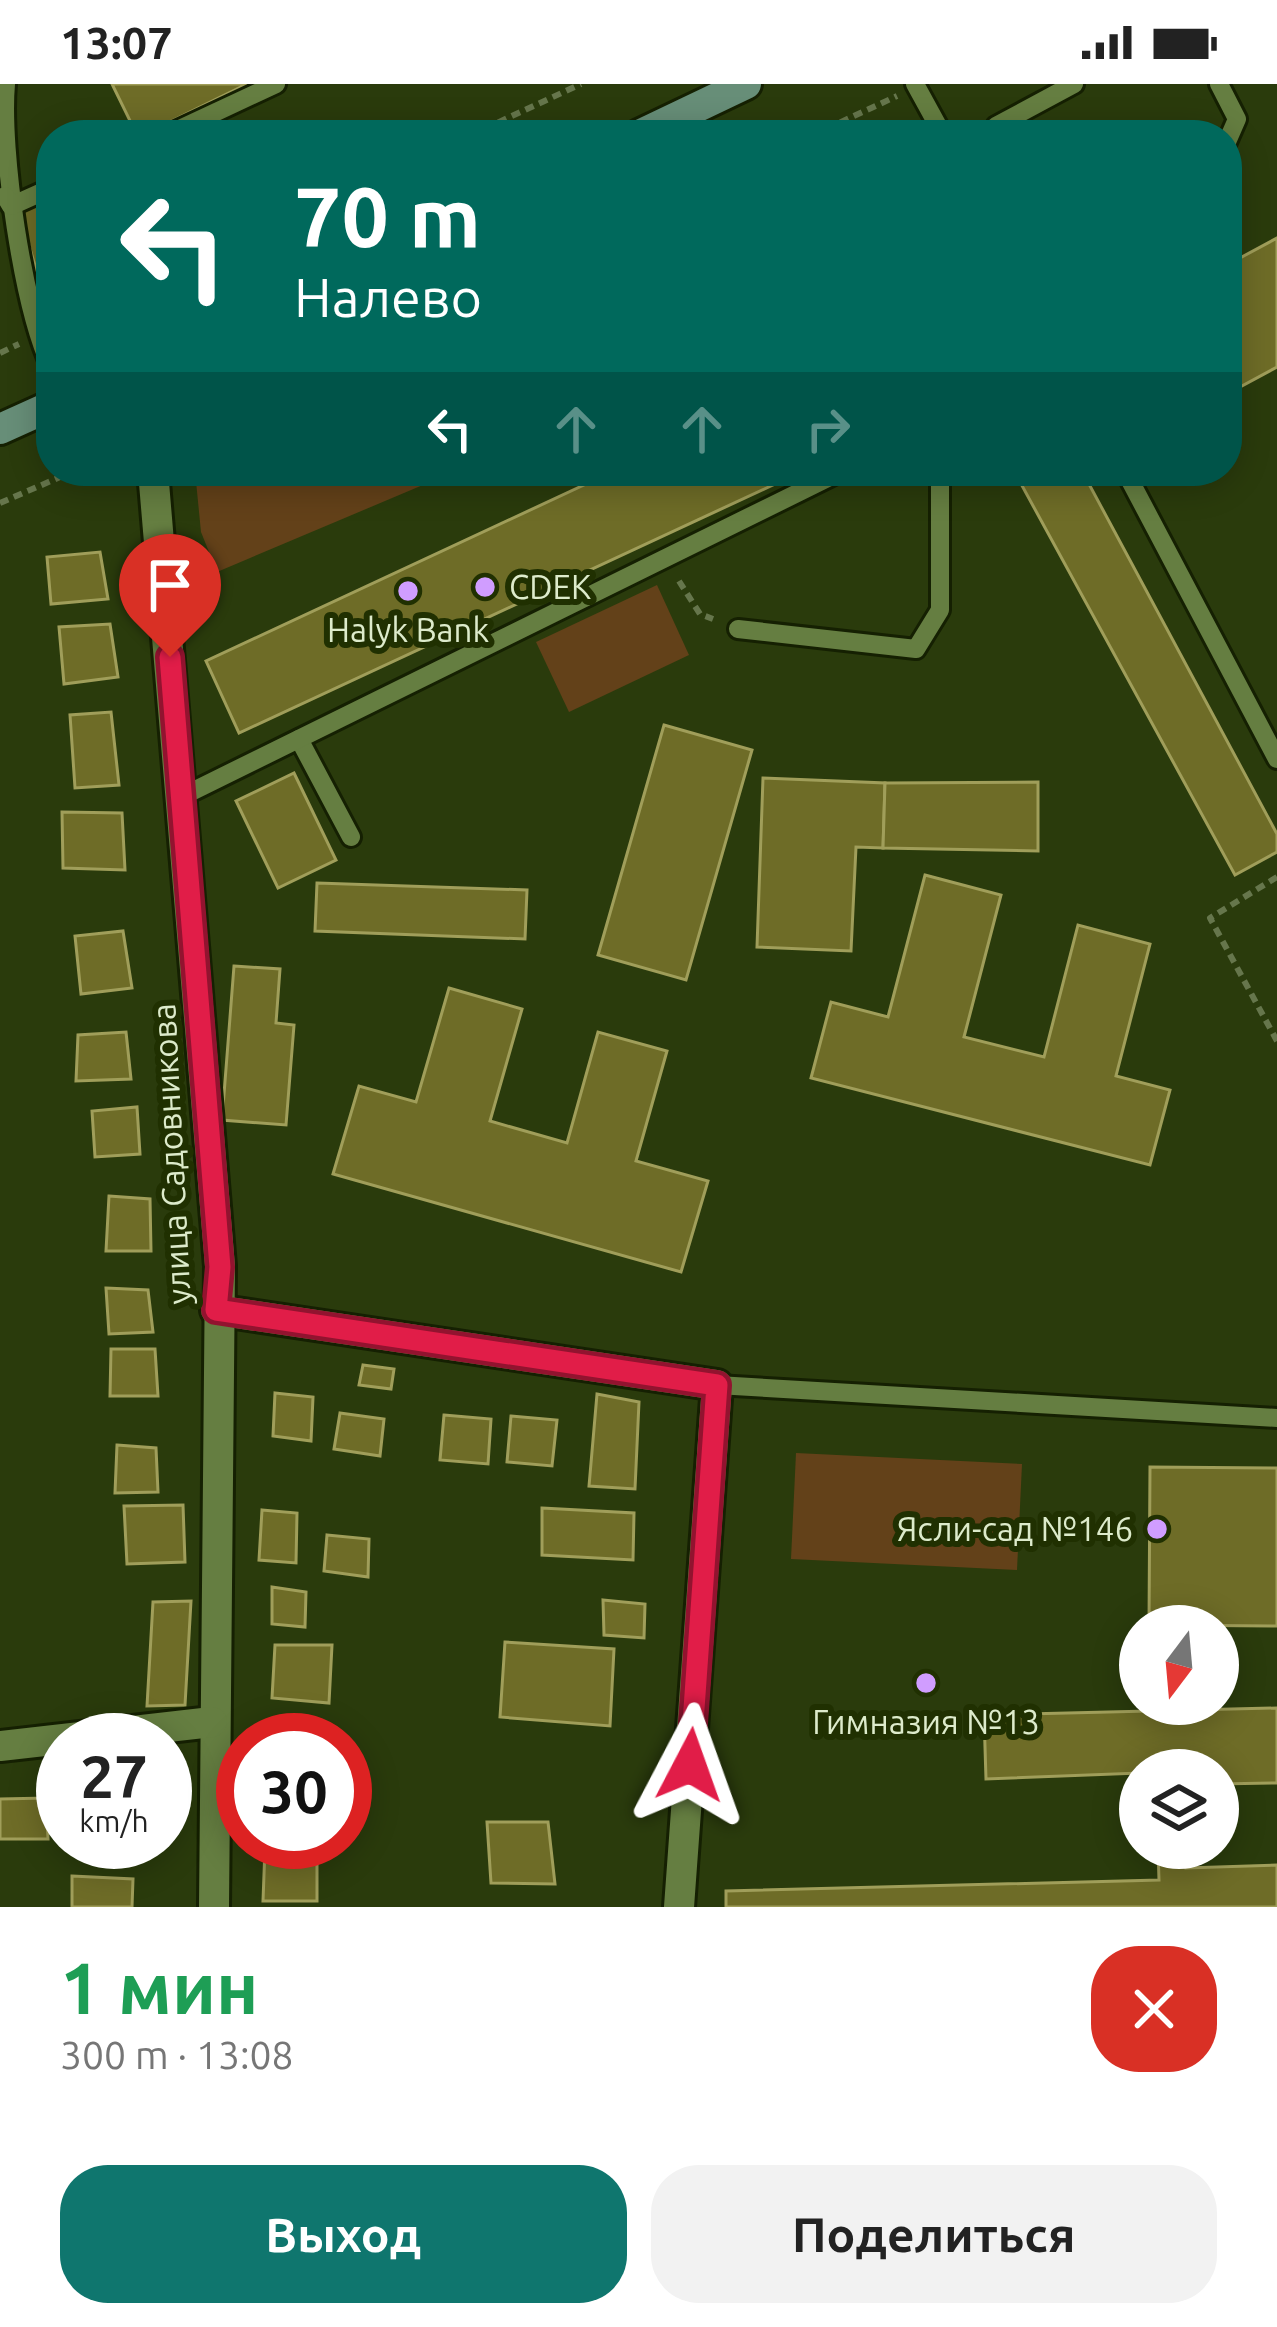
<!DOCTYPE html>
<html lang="ru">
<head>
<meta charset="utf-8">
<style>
	body { margin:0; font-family:Ubuntu,sans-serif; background:#f2f2f2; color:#222; height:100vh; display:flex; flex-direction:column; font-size:45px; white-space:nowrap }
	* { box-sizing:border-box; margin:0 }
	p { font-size:39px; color:#767676 }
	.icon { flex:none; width:66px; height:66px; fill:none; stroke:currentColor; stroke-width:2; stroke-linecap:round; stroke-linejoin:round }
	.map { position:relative; height:1823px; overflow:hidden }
	.sheet { display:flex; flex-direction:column; background:#fff; flex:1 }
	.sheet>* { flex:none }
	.banner { position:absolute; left:36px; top:36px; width:1206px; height:366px; border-radius:48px; box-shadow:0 6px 30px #0003; background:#00695c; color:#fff; overflow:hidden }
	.needle { width:78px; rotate:196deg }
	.buttons { position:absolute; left:1119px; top:1521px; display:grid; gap:24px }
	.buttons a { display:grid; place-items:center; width:120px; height:120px; border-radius:50%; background:#fff; box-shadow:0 6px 30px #0003; font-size:60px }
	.speed { position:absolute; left:36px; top:1629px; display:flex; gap:24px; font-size:60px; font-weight:700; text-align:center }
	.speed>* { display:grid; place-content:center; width:156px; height:156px; border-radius:50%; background:#fff; box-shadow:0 6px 30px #0003; line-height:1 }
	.speed small { font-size:30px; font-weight:400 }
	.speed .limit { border:18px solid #d22; background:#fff; color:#111 }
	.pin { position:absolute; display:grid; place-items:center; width:102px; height:102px; color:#fff; margin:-123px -51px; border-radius:50% 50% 50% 0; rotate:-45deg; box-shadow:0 0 12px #0007 }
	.pin .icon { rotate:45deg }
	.me { position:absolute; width:132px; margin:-66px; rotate:4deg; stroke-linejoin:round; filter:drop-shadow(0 0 9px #0008) }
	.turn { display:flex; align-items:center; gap:42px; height:252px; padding:0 60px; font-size:54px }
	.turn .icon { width:156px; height:156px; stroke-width:2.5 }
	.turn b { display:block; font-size:84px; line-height:102px }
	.lanes { display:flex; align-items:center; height:114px; padding:0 60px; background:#0003; justify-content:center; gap:60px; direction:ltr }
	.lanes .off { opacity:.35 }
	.round { display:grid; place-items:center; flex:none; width:126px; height:126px; border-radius:48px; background:#f2f2f2 }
	.headline { display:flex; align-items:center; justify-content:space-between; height:204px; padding:0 60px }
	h1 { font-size:72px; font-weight:700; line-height:90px; color:#1e9e55 }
	.action { display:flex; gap:24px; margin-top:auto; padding:24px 60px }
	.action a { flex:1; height:138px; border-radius:48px; background:#0f766e; color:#fff; font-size:48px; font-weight:700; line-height:138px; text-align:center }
	.action a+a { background:#f2f2f2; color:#222 }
	.status { display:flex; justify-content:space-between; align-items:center; height:84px; padding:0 60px; background:#fff; direction:ltr }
	.status svg { height:33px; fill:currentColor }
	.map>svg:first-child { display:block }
	.green { fill:#634119 }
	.building { fill:#6e6c27; stroke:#a09e5a; stroke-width:3 }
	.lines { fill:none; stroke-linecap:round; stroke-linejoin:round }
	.service-casing { stroke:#152002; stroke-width:24 }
	.minor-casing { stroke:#152002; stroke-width:36 }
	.secondary-casing { stroke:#152002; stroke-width:36 }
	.path { stroke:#66764c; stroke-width:6; stroke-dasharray:9 6; stroke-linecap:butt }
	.service { stroke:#657e41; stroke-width:18 }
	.minor { stroke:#657e41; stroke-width:30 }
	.secondary { stroke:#678e78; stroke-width:30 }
	.route-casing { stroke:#92132f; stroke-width:30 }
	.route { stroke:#e11d48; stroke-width:21 }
	.poi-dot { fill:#d09dff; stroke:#203001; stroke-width:4.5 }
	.labels { text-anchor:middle; stroke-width:12; stroke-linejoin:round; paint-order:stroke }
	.poi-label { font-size:33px; fill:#ddebcb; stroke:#203001 }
	.street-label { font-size:33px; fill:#ddebcb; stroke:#203001 }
</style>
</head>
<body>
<div class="status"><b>13:07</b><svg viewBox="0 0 49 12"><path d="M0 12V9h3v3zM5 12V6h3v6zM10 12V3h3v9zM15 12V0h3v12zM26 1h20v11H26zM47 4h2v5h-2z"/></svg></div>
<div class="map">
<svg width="1277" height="1823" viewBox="0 0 1277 1823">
	<rect width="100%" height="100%" fill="#2a3b0c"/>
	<g class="green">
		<polygon points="195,387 456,387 217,488 201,448"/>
		<polygon points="657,501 689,571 569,628 536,558"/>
		<polygon points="796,1369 1022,1380 1017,1486 791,1475"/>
	</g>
	<g class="building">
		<polygon points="112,0 247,0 143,51 137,51"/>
		<polygon points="51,116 51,227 49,228 18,125"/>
		<polygon points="1277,154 1277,283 1227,310 1227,181"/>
		<polygon points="614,387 803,387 239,649 206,577"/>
		<polygon points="1014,387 1082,387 1277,750 1277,768 1235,791"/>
		<polygon points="100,468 108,515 51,520 47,473"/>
		<polygon points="110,540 118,593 64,600 59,543"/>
		<polygon points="111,628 119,701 75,704 70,631"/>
		<polygon points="664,641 752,666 686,896 598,871"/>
		<polygon points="294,689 336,776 278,804 236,717"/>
		<polygon points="763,694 885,699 883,764 856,763 851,867 757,863"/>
		<polygon points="1038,698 1038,767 883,764 885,699"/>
		<polygon points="62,728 122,729 125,786 63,784"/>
		<polygon points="925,791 1001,811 964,953 1044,973 1078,841 1150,860 1116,992 1170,1006 1150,1081 811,994 831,918 888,933"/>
		<polygon points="317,799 527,806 525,855 315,847"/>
		<polygon points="123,847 132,904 81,910 75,852"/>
		<polygon points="234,882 280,885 276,939 294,941 286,1041 222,1036"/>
		<polygon points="449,904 522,925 490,1037 567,1059 598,948 667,967 636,1077 708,1097 681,1188 333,1090 359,1002 416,1018"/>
		<polygon points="126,948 131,995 76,997 78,951"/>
		<polygon points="137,1023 140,1070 95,1073 92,1027"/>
		<polygon points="109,1112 150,1115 151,1167 106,1167"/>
		<polygon points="106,1204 148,1206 153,1248 109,1250"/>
		<polygon points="111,1265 155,1265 158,1312 110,1312"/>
		<polygon points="363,1281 394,1285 391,1305 359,1301"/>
		<polygon points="275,1309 313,1313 311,1357 273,1352"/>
		<polygon points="597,1310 639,1318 635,1405 589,1402"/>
		<polygon points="340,1329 384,1335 380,1372 334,1365"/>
		<polygon points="444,1331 491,1335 488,1380 440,1376"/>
		<polygon points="511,1332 557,1336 552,1382 507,1378"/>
		<polygon points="117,1361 156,1364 158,1408 115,1409"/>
		<polygon points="1150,1383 1277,1384 1277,1542 1149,1541"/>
		<polygon points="183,1421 185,1478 127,1480 124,1422"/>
		<polygon points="542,1424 634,1429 633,1476 542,1471"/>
		<polygon points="262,1426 297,1429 296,1479 259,1476"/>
		<polygon points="327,1451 369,1455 368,1493 324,1487"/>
		<polygon points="272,1503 306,1508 305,1543 272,1540"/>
		<polygon points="603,1516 645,1520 644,1554 604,1551"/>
		<polygon points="191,1517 185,1621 147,1622 153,1518"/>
		<polygon points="505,1558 614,1565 610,1642 500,1633"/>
		<polygon points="275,1561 332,1561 329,1619 272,1614"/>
		<polygon points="1277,1624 1277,1699 1218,1700 1218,1686 986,1695 984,1631"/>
		<polygon points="253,1649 296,1656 253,1656"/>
		<polygon points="46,1714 48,1755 0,1755 0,1715"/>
		<polygon points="487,1738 548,1738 555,1800 491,1799"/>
		<polygon points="265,1764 317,1765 317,1817 263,1817"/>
		<polygon points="1158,1764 1186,1764 1186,1784 1277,1781 1277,1823 726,1823 726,1807 1159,1796"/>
		<polygon points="72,1792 133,1795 132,1823 72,1823"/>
	</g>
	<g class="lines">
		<defs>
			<g id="service">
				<path d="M6 0C0 66 23 223 51 283"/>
				<polyline points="915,0 943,51"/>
				<polyline points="1219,0 1237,35 1227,58"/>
				<polyline points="996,42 1074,0"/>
				<polyline points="167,51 276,0"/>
				<polyline points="5,112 11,122 51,104"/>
				<polyline points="1125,387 1277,675"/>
				<polyline points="738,545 916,565 940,526 940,387"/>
				<polyline points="299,655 351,753"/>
				<polyline points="183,712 842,387"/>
				<polyline points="717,1301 1277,1334"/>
			</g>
			<g id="minor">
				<polyline points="153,387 220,1182 214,1823"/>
				<polyline points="216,1226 717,1301 679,1823"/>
				<polyline points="0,1662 212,1638"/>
			</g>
			<g id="secondary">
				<polyline points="639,51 746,0"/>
				<polyline points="0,345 51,322"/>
			</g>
		</defs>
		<use href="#service" class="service-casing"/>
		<use href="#minor" class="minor-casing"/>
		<use href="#secondary" class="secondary-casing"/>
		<g class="path">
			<polyline points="471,51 581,0"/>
			<polyline points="813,51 897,12"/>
			<polyline points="0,269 19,260"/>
			<polyline points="0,419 74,387"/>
			<polyline points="679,497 700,530 713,535"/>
			<polyline points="1277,793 1210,834 1277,957"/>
		</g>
		<use href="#service" class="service"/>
		<use href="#minor" class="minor"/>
		<use href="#secondary" class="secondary"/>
	</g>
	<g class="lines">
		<defs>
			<polyline id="route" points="170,573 220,1183 216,1226 717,1301 690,1681"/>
		</defs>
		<use href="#route" class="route-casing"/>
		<use href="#route" class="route"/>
	</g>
	<g class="poi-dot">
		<circle cx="485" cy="503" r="12"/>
		<circle cx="408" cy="507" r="12"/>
		<circle cx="1157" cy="1445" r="12"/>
		<circle cx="926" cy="1599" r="12"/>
	</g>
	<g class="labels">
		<g class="poi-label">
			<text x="509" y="515" text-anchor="start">CDEK</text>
			<text x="408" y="558">Halyk Bank</text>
			<text x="1133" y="1457" text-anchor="end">Ясли-сад №146</text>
			<text x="926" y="1650">Гимназия №13</text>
		</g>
		<g class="street-label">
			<text transform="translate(171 1070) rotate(-93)" y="12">улица Садовникова</text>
		</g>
	</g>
</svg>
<div class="buttons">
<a><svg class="needle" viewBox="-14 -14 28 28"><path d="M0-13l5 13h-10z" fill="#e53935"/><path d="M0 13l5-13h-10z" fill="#767676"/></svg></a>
<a><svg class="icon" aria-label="layers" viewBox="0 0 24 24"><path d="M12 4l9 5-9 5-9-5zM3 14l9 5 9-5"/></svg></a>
</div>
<div class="speed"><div>27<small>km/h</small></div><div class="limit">30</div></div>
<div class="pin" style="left:170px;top:573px;background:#d93025"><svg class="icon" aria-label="arrive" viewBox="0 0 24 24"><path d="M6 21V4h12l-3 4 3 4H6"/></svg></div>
<svg class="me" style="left:690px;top:1681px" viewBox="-20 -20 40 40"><path d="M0-17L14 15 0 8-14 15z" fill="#e11d48" stroke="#fff" stroke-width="4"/></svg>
<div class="banner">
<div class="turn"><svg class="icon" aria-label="left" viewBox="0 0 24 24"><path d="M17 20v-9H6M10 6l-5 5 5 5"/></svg><div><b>70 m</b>Налево</div></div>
<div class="lanes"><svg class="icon" aria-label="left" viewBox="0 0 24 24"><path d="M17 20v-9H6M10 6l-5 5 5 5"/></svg><svg class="icon off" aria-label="ahead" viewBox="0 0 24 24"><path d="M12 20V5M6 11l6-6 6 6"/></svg><svg class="icon off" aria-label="ahead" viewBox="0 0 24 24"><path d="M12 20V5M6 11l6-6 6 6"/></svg><svg class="icon off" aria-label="right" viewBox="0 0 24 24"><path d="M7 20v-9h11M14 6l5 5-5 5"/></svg></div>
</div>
</div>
<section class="sheet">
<div class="headline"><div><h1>1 мин</h1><p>300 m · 13:08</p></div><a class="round" style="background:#d93025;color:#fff"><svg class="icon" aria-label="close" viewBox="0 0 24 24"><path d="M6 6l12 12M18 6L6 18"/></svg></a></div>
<div class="action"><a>Выход</a><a>Поделиться</a></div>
</section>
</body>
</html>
